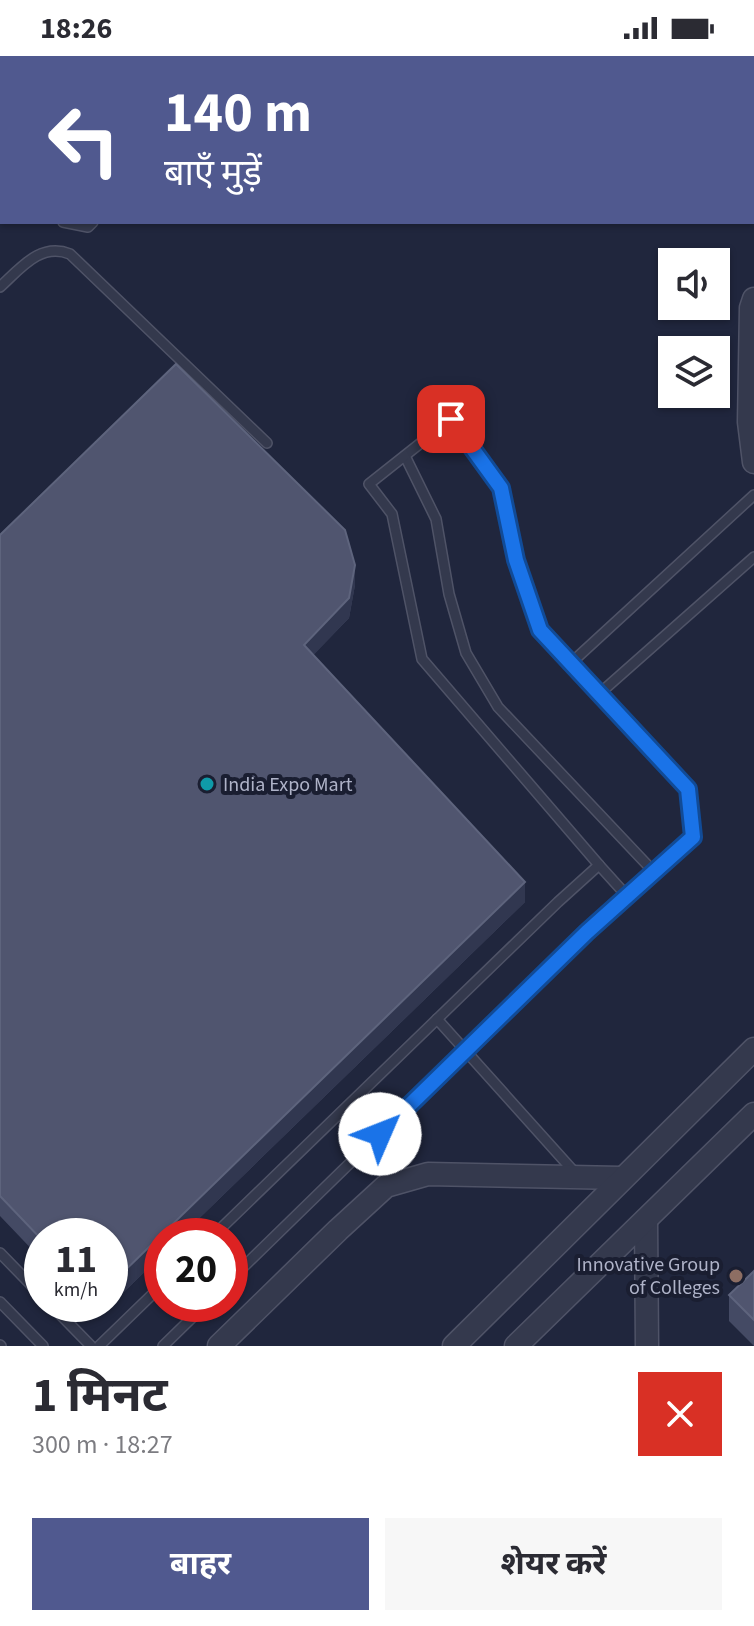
<!DOCTYPE html>
<html lang="hi">
<head>
<meta charset="utf-8">
<style>
	body { margin:0; font-family:"Source Sans 3","Noto Sans Devanagari",sans-serif; background:#f7f7f7; color:#2b2b33; height:100vh; display:flex; flex-direction:column; font-size:30px; white-space:nowrap }
	* { box-sizing:border-box; margin:0 }
	p { font-size:26px; color:#7c7c81 }
	.icon { flex:none; width:44px; height:44px; fill:none; stroke:currentColor; stroke-width:2; stroke-linecap:round; stroke-linejoin:round }
	.map { position:relative; height:1290px; overflow:hidden }
	.drawer { display:flex; flex-direction:column; background:#fff; flex:1 }
	.drawer>* { flex:none }
	.guide { position:absolute; left:0px; top:0px; width:754px; height:168px; box-shadow:0 2px 6px #0004; background:#50598f; color:#fff; overflow:hidden }
	.tools { position:absolute; left:658px; top:192px; display:grid; gap:16px }
	.tools a { display:grid; place-items:center; width:72px; height:72px; border-radius:0px; background:#fff; box-shadow:0 2px 6px #0004; font-size:40px }
	.speed { position:absolute; left:24px; top:1162px; display:flex; gap:16px; font-size:40px; font-weight:700; text-align:center }
	.speed>* { display:grid; place-content:center; width:104px; height:104px; border-radius:50%; background:#fff; box-shadow:0 2px 6px #0004; line-height:1 }
	.speed small { font-size:20px; font-weight:400 }
	.speed .limit { border:12px solid #d22; background:#fff; color:#111 }
	.pin { position:absolute; display:grid; place-items:center; width:68px; height:68px; color:#fff; margin:-34px; border-radius:16px; box-shadow:0 4px 12px #0006 }
	.me { position:absolute; width:88px; margin:-44px; rotate:46deg; stroke-linejoin:round; filter:drop-shadow(0 0 6px #0008) }
	.turn { display:flex; align-items:center; gap:28px; height:168px; padding:0 32px; font-size:36px }
	.turn .icon { width:104px; height:104px; stroke-width:2.5 }
	.turn b { display:block; font-size:56px; line-height:68px }
	.round { display:grid; place-items:center; flex:none; width:84px; height:84px; border-radius:0px; background:#f7f7f7 }
	.overview { display:flex; align-items:center; justify-content:space-between; height:136px; padding:0 32px }
	h1 { font-size:48px; font-weight:700; line-height:60px }
	.cta { display:flex; gap:16px; margin-top:auto; padding:16px 32px }
	.cta a { flex:1; height:92px; border-radius:0px; background:#50598f; color:#fff; font-size:32px; font-weight:700; line-height:92px; text-align:center }
	.cta a+a { background:#f7f7f7; color:#2b2b33 }
	.status { display:flex; justify-content:space-between; align-items:center; height:56px; padding:0 40px; background:#fff; direction:ltr }
	.status svg { height:22px; fill:currentColor }
	.map>svg:first-child { display:block }
	.lines { fill:none; stroke-linecap:round; stroke-linejoin:round }
	.service-casing { stroke:#4f5367; stroke-width:12 }
	.tertiary-casing { stroke:#4f5367; stroke-width:25 }
	.service { stroke:#34394d; stroke-width:9 }
	.tertiary { stroke:#34394d; stroke-width:22 }
	.wall { fill:#444a64 }
	.shaded-wall { fill:#313750 }
	.building { fill:#50556f; stroke:#5e647d; stroke-width:2 }
	.route-casing { stroke:#114b97; stroke-width:20 }
	.route { stroke:#1a73e8; stroke-width:14 }
	.culture-dot { fill:#0f9aa8; stroke:#1a1e31; stroke-width:3 }
	.education-dot { fill:#8d6e63; stroke:#1a1e31; stroke-width:3 }
	.labels { text-anchor:middle; stroke-width:8; stroke-linejoin:round; paint-order:stroke }
	.poi-label { font-size:20px; fill:#afb3c8; stroke:#1a1e31; text-anchor:start }
</style>
</head>
<body>
<div class="status"><b>18:26</b><svg viewBox="0 0 49 12"><path d="M0 12V9h3v3zM5 12V6h3v6zM10 12V3h3v9zM15 12V0h3v12zM26 1h20v11H26zM47 4h2v5h-2z"/></svg></div>
<div class="map">
<svg width="754" height="1290" viewBox="0 0 754 1290">
	<rect width="100%" height="100%" fill="#20263d"/>
	<g class="lines">
		<defs>
			<g id="service">
				<polyline points="22,2 23,0"/>
				<polyline points="109,2 111,0"/>
				<polyline points="165,2 167,0"/>
				<polyline points="263,2 265,0"/>
				<polyline points="0,39 2,35"/>
				<polyline points="0,117 2,121"/>
				<polyline points="0,132 2,132"/>
				<polyline points="63,166 88,171 93,166"/>
				<path d="M0 231C20 213 40 186 70 198L267 387"/>
				<polyline points="405,400 436,463 449,538 466,597 498,651 654,816"/>
				<polyline points="571,607 754,439"/>
				<polyline points="599,638 754,501"/>
				<polyline points="599,809 627,840"/>
				<polyline points="437,963 577,1119"/>
				<polyline points="213,1180 558,846 599,809 422,603 392,458 369,428 451,363 501,432 516,504 540,574 688,733 693,781 587,876 230,1224"/>
				<polyline points="0,1197 42,1240"/>
				<polyline points="0,1246 43,1290"/>
				<polyline points="50,1248 91,1290"/>
				<polyline points="0,1289 1,1290"/>
				<polyline points="99,1290 162,1229"/>
				<polyline points="163,1290 206,1248"/>
			</g>
			<g id="tertiary">
				<polyline points="754,243 751,252 749,366 754,406"/>
				<polyline points="646,1164 647,1290"/>
				<polyline points="219,1290 338,1174 386,1130 428,1118 621,1122"/>
				<polyline points="454,1290 754,993"/>
				<polyline points="516,1290 754,1058"/>
			</g>
		</defs>
		<use href="#service" class="service-casing"/>
		<use href="#tertiary" class="tertiary-casing"/>
		<use href="#service" class="service"/>
		<use href="#tertiary" class="tertiary"/>
	</g>
	<g class="wall">
		<polygon points="0,479 355,529 349,562 313,599 525,846 181,1180 162,1180 162,1199 97,1262 84,1248 110,1248 42,1180 42,1204 0,1160"/>
		<polygon points="754,1215 754,1290 729,1265 729,1239"/>
	</g>
	<g class="shaded-wall">
		<polygon points="355,509 355,529 349,562 304,609 304,589"/>
		<polygon points="525,826 525,846 181,1180 162,1180 162,1199 97,1262 97,1248 110,1248 110,1229"/>
	</g>
	<g class="building">
		<polygon points="176,308 345,474 355,509 349,542 304,589 525,826 110,1229 110,1180 42,1180 42,1184 0,1140 0,479"/>
		<polygon points="754,1215 754,1264 729,1239"/>
	</g>
	<g class="lines">
		<defs>
			<polyline id="route" points="380,1078 587,876 693,781 688,733 540,574 516,504 501,432 451,363"/>
		</defs>
		<use href="#route" class="route-casing"/>
		<use href="#route" class="route"/>
	</g>
	<circle class="culture-dot" cx="207" cy="728" r="8"/>
	<circle class="education-dot" cx="736" cy="1220" r="8"/>
	<g class="labels">
		<g class="poi-label">
			<text x="223" y="735">India Expo Mart</text>
			<text x="720" y="1215" text-anchor="end">Innovative Group<tspan x="720" dy="23">of Colleges</tspan></text>
		</g>
	</g>
</svg>
<div class="tools">
<a><svg class="icon" aria-label="sound" viewBox="0 0 24 24"><path d="M4 9h4l5-4v14l-5-4H4zM17 9q2 3 0 6"/></svg></a>
<a><svg class="icon" aria-label="layers" viewBox="0 0 24 24"><path d="M12 4l9 5-9 5-9-5zM3 14l9 5 9-5"/></svg></a>
</div>
<div class="speed"><div>11<small>km/h</small></div><div class="limit">20</div></div>
<div class="pin" style="left:451px;top:363px;background:#d93025"><svg class="icon" aria-label="arrive" viewBox="0 0 24 24"><path d="M6 21V4h12l-3 4 3 4H6"/></svg></div>
<svg class="me" style="left:380px;top:1078px" viewBox="-20 -20 40 40"><circle r="19" fill="#fff"/><path d="M0-13L10 11 0 6-10 11z" fill="#1a73e8"/></svg>
<div class="guide">
<div class="turn"><svg class="icon" aria-label="left" viewBox="0 0 24 24"><path d="M17 20v-9H6M10 6l-5 5 5 5"/></svg><div><b>140 m</b>बाएँ मुड़ें</div></div>
</div>
</div>
<section class="drawer">
<div class="overview"><div><h1>1 मिनट</h1><p>300 m · 18:27</p></div><a class="round" style="background:#d93025;color:#fff"><svg class="icon" aria-label="close" viewBox="0 0 24 24"><path d="M6 6l12 12M18 6L6 18"/></svg></a></div>
<div class="cta"><a>बाहर</a><a>शेयर करें</a></div>
</section>
</body>
</html>
